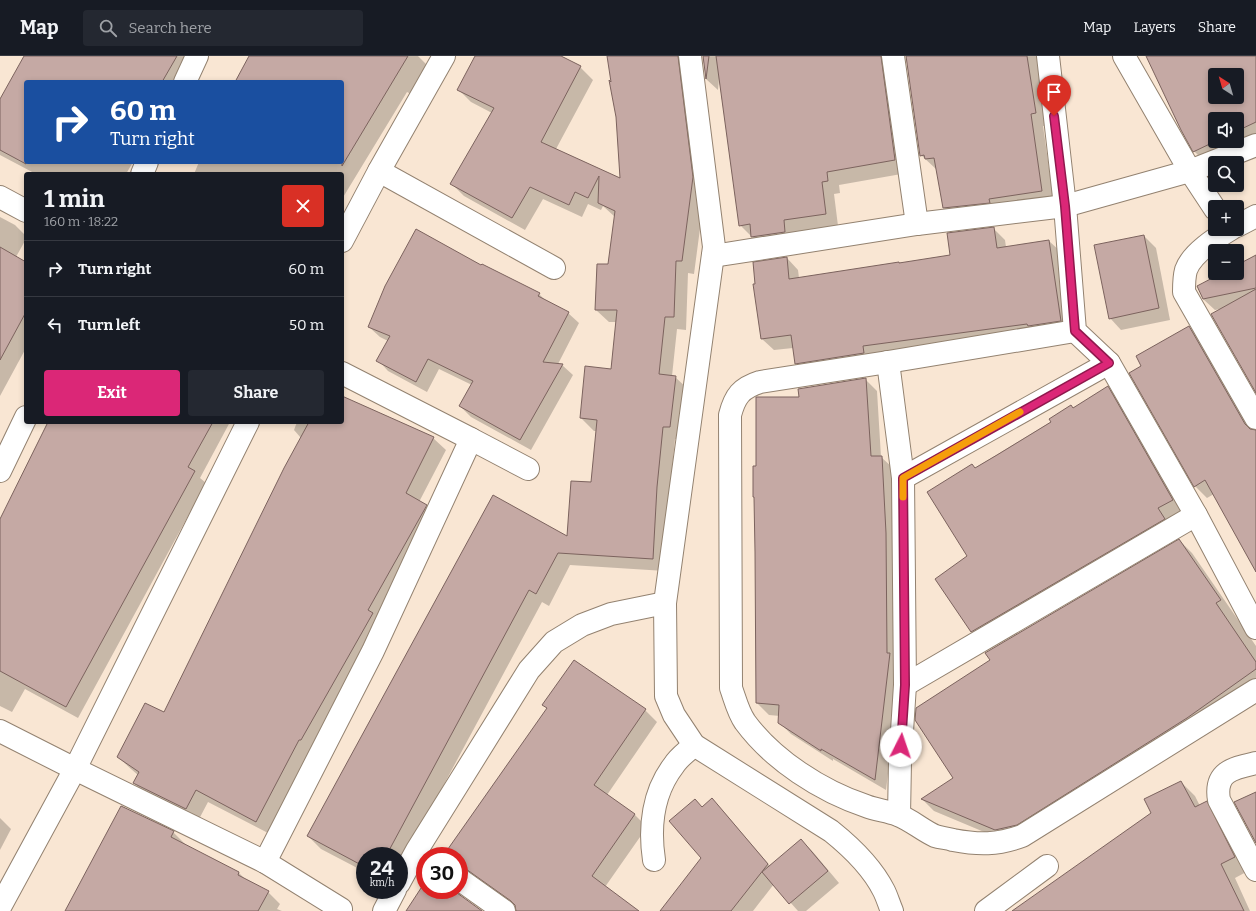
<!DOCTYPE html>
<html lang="en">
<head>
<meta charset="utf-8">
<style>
	body { margin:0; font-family:Bitter,serif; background:#242831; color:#f1f3f6; height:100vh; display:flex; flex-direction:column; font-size:15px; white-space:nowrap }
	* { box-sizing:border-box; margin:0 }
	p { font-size:13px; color:#9ea1a6 }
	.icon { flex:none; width:22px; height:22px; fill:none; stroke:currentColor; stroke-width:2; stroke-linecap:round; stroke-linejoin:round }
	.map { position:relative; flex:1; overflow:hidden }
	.details { position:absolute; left:24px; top:116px; width:320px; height:252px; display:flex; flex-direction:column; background:#171b24; border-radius:4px; box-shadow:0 2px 6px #0003 }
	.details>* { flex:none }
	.guide { position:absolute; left:24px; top:24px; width:320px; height:84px; border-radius:4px; box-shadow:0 2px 6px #0003; background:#1a4fa0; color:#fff; overflow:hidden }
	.needle { width:26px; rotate:323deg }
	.controls { position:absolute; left:1208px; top:12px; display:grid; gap:8px }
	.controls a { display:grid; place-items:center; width:36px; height:36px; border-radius:4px; background:#171b24; box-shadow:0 2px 6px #0003; font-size:20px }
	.speed { position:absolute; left:356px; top:791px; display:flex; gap:8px; font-size:20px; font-weight:700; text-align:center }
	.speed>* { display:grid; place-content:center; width:52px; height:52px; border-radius:50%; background:#171b24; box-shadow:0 2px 6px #0003; line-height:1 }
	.speed small { font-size:10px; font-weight:400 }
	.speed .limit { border:6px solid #d22; background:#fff; color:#111 }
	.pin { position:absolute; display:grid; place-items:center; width:34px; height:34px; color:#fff; margin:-41px -17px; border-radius:50% 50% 50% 0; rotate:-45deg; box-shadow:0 0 4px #0007 }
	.pin .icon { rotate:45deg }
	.me { position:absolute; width:44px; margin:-22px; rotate:4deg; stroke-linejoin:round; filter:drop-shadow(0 0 3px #0008) }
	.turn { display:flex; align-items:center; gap:14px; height:84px; padding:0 20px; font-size:18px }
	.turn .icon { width:52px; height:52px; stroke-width:2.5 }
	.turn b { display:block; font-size:28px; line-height:34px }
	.round { display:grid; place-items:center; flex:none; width:42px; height:42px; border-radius:4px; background:#242831 }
	.overview { display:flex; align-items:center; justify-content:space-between; height:68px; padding:0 20px }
	h1 { font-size:24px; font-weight:700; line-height:30px }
	.button { display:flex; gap:8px; margin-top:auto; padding:8px 20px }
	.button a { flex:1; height:46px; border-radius:4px; background:#db2777; color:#fff; font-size:16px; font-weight:700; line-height:46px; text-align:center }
	.button a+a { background:#242831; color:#f1f3f6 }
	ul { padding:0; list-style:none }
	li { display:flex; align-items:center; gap:12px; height:56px; padding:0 20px; border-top:1px solid #363941 }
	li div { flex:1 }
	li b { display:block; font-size:15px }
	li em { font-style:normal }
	header { display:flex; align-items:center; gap:24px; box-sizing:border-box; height:56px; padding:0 20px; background:#171b24; border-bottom:1px solid #363941 }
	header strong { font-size:19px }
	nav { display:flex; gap:22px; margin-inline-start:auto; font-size:14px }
	.search { width:280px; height:36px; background:#242831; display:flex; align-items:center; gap:10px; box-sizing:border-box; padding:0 14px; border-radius:4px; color:#9ea1a6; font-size:15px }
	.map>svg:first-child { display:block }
	.shadow { fill:#0003; fill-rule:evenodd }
	.building { fill:#c5a9a4; stroke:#7c635e; fill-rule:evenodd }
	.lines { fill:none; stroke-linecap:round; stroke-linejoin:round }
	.minor-casing { stroke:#938270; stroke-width:24 }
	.minor { stroke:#fff; stroke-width:22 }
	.route-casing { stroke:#8e194d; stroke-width:10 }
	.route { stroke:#db2777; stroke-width:7 }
	.slow { stroke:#f59e0b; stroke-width:7 }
</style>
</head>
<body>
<header>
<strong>Map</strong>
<div class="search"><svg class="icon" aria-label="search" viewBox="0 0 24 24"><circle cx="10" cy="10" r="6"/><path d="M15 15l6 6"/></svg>Search here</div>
<nav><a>Map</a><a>Layers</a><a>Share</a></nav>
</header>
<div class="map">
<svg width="1256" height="855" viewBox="0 0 1256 855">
	<rect width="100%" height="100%" fill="#f9e6d3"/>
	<g class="shadow">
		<polygon points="25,0 194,0 179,26 26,26 26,106 133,106 126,118 36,118 0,99 0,46"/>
		<polygon points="250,0 418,0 428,10 411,38 407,36 342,143 342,118 194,118 199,106 342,106 342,26 237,26"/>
		<polygon points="476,0 559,0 580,11 593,24 556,93 621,124 617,61 608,0 701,0 695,2 705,135 694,218 688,217 686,274 677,273 672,320 675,321 688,333 682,383 675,383 669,444 665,515 570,509 549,550 542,546 399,812 399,800 365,800 365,816 321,793 308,780 568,481 592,428 597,375 594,375 581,362 612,314 617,266 609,266 596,254 609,209 615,161 603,150 601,154 588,148 582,161 543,143 525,174 464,140 452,128 492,57 471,46 459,34"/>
		<polygon points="703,0 904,0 907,117 839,129 840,137 834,138 838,170 765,194 740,169 719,23 718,34 706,23"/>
		<polygon points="904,0 1037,0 1048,70 1043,70 1054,147 956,164 944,152 937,114 921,99 907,0"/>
		<path d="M1147 0H1256V80L1207 108 1194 95ZM1215 19H1237V41H1215ZM1215 63H1237V85H1215Z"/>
		<polygon points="0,161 15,169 26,180 26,183 16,201 26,207 26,292 0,340"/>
		<polygon points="993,172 1005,184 1006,191 1049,185 1061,196 1072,276 807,319 796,307 793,292 774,294 762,283 787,202 798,214 799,222 899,208 951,200"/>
		<polygon points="1144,180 1156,192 1170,264 1121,274 1110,262"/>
		<polygon points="1256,200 1256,335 1220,253 1215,254 1203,243 1224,217 1237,217 1237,210"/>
		<polygon points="482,210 539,238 547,246 568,257 579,267 558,308 562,309 573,319 531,394 471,361 460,350 472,329 439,313 427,336 388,315 378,304 388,285 380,281 369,271"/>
		<polygon points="1189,271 1201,283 1253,375 1256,375 1256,513 1214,438 1207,442 1195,430 1143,310"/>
		<polygon points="865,323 877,335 881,401 893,412 901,610 886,734 833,703 833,705 791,678 779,666 780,660 769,659 757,647 757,411 800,342"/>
		<polygon points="1108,331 1119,343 1184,456 984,587 972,575 969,500 975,412"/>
		<polygon points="342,341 433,382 446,394 419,446 426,450 438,462 268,777 208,746 198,765 146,739 134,727 138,719 131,713 118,701 164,658 301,382 294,374 297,366 342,366"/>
		<polygon points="49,366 230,366 200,422 206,427 78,662 25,633 12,656 0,650 0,494"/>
		<polygon points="1179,484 1192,497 1256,590 1256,634 1008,786 934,755 922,743 955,722"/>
		<polygon points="544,649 645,654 657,666 607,739 635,759 647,771 605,831 637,855 517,855 517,851 480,825 459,833 459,800 444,800 548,653"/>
		<polygon points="1181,726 1195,740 1200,750 1206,746 1220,760 1248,815 1235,822 1250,855 1013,855 1152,757"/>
		<polygon points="703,752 724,756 770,810 801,784 813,796 839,827 806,855 798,855 774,828 753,855 662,855 702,802"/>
		<polygon points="0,762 11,773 0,794"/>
		<polygon points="173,776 185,788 185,789 239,817 247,825 268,836 280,848 277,853 282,855 66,855"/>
		<polygon points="425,828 425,834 459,834 459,840 481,855 408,855"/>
	</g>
	<g class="building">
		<polygon points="24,0 177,0 162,26 26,26 26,108 0,94 0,43"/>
		<polygon points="249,0 408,0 342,110 342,26 235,26"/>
		<polygon points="475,0 561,0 581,10 541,86 620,122 616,61 609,24 611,26 607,0 678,0 693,121 682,205 676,205 674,261 665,261 659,318 676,320 670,371 663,371 657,431 653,503 558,497 536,538 529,534 386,800 365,800 365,811 307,780 493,439 567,480 571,425 591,426 597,364 580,362 585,310 611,313 617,254 595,254 597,208 608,208 615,155 598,147 599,120 588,142 575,136 569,149 530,131 512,162 450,128 494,52 457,34"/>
		<polygon points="703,0 709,0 706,23"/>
		<polygon points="716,0 881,0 895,104 827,116 828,125 822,126 826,158 784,164 785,176 751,181 750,168 739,170"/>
		<polygon points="906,0 1027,0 1036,57 1031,58 1042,135 989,143 990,147 943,152 934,102 925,103 924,99 920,100"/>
		<path d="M1146 0H1256V66L1237 75V63H1215V85H1216L1193 96 1181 74ZM1215 19H1237V41H1215Z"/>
		<polygon points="994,171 997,192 1049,184 1061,265 1028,270 1027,268 863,290 864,297 795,308 791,279 761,283 753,228 755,228 753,206 787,201 789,223 899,206 899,207 950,199 947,177"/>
		<polygon points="416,173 481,209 482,208 540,237 538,240 569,256 543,306 563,308 520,384 459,350 473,325 428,303 416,326 376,305 390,280 368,271 385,230"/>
		<polygon points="1144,179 1159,252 1109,263 1094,189"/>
		<polygon points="0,191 26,206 26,256 0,304"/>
		<polygon points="1256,199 1256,232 1203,243 1197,230 1222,217 1237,217 1237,209"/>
		<polygon points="1256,233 1256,337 1211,258"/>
		<polygon points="1189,270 1245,368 1250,373 1256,374 1256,516 1205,424 1194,431 1129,317 1141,310 1136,300"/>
		<polygon points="866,322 871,400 882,400 886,477 887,597 890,597 875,724 821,693 821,695 778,667 779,649 756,647 755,496 754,441 753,441 753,410 756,410 756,341 799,341 798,333"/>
		<polygon points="1108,330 1173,444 1158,452 1165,463 971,576 935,523 967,500 927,436 972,408 975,412 997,399 1051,366 1049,363 1071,349 1073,352"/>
		<polygon points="342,340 434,381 406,437 427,449 368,554 373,557 301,684 299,684 256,766 196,734 186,753 133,727 139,716 117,701 145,647 164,656 284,412 309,366 342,366"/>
		<polygon points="48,366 213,366 188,411 195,415 66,651 0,615 0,463"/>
		<polygon points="1179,483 1221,544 1216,547 1256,606 1256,613 1187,662 1017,769 995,774 921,743 953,722 915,664 916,652 990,604 985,597"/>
		<polygon points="574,604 646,653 594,729 635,758 592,820 639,855 516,855 515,849 511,845 466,813 459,811 459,800 443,800 547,652 542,649"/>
		<polygon points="1181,725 1195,751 1207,745 1235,801 1221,808 1244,855 1012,855 1151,757 1144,743"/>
		<polygon points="1256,736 1256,787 1234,746"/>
		<polygon points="712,742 768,808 731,855 660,855 701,802 669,765 695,743 702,751"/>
		<polygon points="121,750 174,775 171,781 239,816 238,819 269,835 258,855 65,855"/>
		<polygon points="801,783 828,815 789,848 762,816"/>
		<polygon points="425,826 425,834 453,834 482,855 406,855"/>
	</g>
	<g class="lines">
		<defs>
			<g id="minor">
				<path d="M690 0 714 191 665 547 666 640 674 659 694 689 831 775C851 791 872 811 884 835 887 841 889 848 892 855"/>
				<polyline points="893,0 917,168"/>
				<polyline points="1048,0 1065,150 1075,275 1109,307 1196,459 1256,572"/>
				<polyline points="1124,0 1190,115 1215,153"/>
				<polyline points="185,26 197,0"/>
				<polyline points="379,115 554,212"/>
				<polyline points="142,118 147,106"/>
				<polyline points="0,141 26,155"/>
				<polyline points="1237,170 1256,160"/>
				<path d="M1231 173C1216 182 1192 197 1186 214 1184 221 1184 228 1184 236L1256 362"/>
				<polyline points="342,185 379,115 444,0"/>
				<polyline points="713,200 917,168 1065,150 1190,115 1256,89"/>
				<path d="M1075 275 888 306 760 326C741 332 735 340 730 359L731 632C735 643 738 656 745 666 773 704 821 735 866 750 876 754 888 755 898 759 911 764 922 774 935 780 941 782 947 782 953 784 979 789 997 789 1022 780L1256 634"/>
				<polyline points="888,306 903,422 905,629 900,706 899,759"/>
				<polyline points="471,383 528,413"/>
				<polyline points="0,415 26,361"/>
				<polyline points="903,422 1109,307"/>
				<polyline points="905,629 1196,459"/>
				<polyline points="0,675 75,713 265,806 341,853"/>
				<path d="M1256 707C1234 712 1214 715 1219 744L1256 814"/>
				<path d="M654 804C649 771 653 736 674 709 679 701 688 695 694 689"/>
				<polyline points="265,806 373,595 471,383 342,317"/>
				<polyline points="459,823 504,855"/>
				<polyline points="399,827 417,794 529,614 554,586 582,569 611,558 665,547"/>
				<polyline points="0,851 75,713 248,366"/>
				<polyline points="384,855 395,834"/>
				<polyline points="986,855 1047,810"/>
			</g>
		</defs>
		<use href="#minor" class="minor-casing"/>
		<use href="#minor" class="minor"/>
	</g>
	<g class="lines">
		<defs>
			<polyline id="route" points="901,690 905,629 903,422 1109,307 1075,275 1065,150 1054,60"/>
		</defs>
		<use href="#route" class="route-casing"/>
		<use href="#route" class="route"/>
		<polyline class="slow" points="903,441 903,422 1020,356"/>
	</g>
</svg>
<div class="controls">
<a><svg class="needle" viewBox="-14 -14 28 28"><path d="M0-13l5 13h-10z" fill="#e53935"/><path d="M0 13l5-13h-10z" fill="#9ea1a6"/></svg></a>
<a><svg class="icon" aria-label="sound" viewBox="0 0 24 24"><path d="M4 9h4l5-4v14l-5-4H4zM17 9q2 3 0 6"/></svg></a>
<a><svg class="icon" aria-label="search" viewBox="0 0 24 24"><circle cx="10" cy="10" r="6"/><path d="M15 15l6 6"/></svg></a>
<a>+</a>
<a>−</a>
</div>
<div class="speed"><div>24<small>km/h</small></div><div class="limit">30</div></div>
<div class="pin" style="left:1054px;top:60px;background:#d93025"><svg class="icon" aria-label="arrive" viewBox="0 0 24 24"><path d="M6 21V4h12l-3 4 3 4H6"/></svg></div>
<svg class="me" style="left:901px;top:690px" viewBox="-20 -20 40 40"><circle r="19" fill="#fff"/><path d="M0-13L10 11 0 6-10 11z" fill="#db2777"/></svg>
<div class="guide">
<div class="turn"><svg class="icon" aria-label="right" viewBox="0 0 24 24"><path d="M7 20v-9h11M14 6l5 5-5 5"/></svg><div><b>60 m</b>Turn right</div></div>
</div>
<section class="details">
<div class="overview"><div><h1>1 min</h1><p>160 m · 18:22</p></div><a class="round" style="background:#d93025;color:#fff"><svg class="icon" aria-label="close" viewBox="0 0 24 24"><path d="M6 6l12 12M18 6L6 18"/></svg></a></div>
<ul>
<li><svg class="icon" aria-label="right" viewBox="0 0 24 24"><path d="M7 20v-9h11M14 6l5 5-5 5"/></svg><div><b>Turn right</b></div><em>60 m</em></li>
<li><svg class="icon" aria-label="left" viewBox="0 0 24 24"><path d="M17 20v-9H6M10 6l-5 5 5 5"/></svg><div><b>Turn left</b></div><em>50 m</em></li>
</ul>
<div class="button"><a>Exit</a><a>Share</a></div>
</section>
</div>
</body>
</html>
